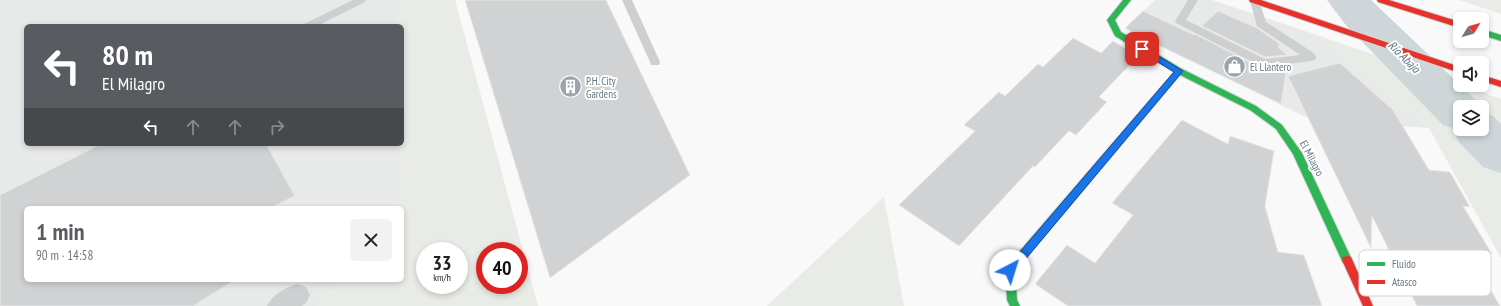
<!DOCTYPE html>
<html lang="es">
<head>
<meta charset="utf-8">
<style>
	body { margin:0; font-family:"PT Sans Narrow",sans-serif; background:#f2f2f2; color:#222; height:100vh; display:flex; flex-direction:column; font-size:15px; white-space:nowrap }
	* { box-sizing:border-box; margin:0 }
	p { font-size:13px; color:#767676 }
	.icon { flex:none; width:22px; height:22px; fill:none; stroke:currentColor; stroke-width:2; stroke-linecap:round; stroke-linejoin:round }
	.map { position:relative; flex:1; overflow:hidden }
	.panel { position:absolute; left:24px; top:206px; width:380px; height:76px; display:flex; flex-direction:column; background:#fff; border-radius:6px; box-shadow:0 2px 6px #0003 }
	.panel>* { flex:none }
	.banner { position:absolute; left:24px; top:24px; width:380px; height:122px; border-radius:6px; box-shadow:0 2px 6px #0003; background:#585c60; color:#fff; overflow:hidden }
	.needle { width:26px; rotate:53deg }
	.fabs { position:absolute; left:1453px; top:12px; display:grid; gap:8px }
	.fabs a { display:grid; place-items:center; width:36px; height:36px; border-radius:6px; background:#fff; box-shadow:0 2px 6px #0003; font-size:20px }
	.speed { position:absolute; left:416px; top:242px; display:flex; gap:8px; font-size:20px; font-weight:700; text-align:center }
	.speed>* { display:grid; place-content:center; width:52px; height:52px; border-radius:50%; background:#fff; box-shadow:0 2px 6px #0003; line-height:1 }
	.speed small { font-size:10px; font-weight:400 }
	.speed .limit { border:6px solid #d22; background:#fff; color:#111 }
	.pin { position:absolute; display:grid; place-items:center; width:34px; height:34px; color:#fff; margin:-17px; border-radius:8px; box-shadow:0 2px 6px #0006 }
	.me { position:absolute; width:44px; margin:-22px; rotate:40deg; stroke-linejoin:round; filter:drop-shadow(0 0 3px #0008) }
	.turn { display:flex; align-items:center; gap:14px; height:84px; padding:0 12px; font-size:18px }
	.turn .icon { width:52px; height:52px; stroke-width:2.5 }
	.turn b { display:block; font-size:28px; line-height:34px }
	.lanes { display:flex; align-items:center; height:38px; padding:0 12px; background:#0003; justify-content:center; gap:20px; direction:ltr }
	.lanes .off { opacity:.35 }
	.round { display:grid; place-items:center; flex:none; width:42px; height:42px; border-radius:6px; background:#f2f2f2 }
	.headline { display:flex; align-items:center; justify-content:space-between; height:68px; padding:0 12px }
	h1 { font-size:24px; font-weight:800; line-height:30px; color:#585c60 }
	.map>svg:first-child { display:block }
	.built { fill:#e8e9e9 }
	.green { fill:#e8ebe6; fill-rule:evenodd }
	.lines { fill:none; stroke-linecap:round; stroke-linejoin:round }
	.river { fill:#ced6d9; fill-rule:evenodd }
	.building { fill:#d0d2d3; stroke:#e8e8e8 }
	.fast-casing { stroke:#d5d6d7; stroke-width:2 }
	.jam-casing { stroke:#d5d6d7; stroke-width:2 }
	.lane { fill:#cecfd0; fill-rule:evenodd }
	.street { fill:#cecfd0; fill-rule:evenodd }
	.fast { fill:#30b455; fill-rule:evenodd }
	.jam { fill:#e5322d; fill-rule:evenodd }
	.route { fill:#1a73e8; stroke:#114b97 }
	.labels { text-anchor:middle; stroke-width:4; stroke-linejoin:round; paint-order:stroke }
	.poi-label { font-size:11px; fill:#657683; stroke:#fff; text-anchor:start }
	.street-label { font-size:11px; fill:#657683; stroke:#fff }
	.water-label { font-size:12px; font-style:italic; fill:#60757c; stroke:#fff }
	.key { fill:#fff; stroke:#d1d6da; stroke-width:1 }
	.key-label { font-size:11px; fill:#657683 }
</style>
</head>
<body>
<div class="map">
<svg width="1501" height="306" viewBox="0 0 1501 306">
	<rect width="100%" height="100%" fill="#f9f9f9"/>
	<g class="built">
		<polygon points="0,0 396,0 396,26 26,26 26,144 400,144 402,207 401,208 26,208 26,280 339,280 317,306 0,306"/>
		<polygon points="1155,0 1212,0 1314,34 1429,128 1312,120 1125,29"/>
	</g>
	<g class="green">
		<path d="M396 0H455L538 306H317L339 280H402V207L400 144H402V26H396ZM425 251H459V285H425ZM485 251H519V285H485Z"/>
		<polygon points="1459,0 1501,0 1501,14"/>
		<path d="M1314 34 1501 99V258L1429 128ZM1460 107H1482V129H1460Z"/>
		<polygon points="884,197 904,306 767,306"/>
	</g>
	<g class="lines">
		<polygon class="river" points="1327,0 1371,0 1477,101 1481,107 1460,107 1460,129 1482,129 1482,110 1484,113 1493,116 1501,124 1501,173 1483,167 1459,142 1452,128 1443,125 1345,24"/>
	</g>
	<g class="building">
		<polygon points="465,0 606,0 690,175 550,278"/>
		<polygon points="1143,11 1194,35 1195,34 1259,67 1264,68 1287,66 1281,104 1152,42 1151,43 1127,29 1126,27"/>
		<polygon points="1218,11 1257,28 1280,44 1278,47 1287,55 1265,57 1202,26"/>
		<polygon points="1073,38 1101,53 1113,41 1138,56 1099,97 1107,102 1076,135 1069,131 1035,167 1033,166 959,246 899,205 975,131 964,125 999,92 1005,96 1038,64 1043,67"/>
		<polygon points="1340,63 1393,110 1429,170 1450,172 1470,207 1463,206 1492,254 1469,252 1500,306 1417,306 1372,216 1371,248 1288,76"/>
		<polygon points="1182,120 1228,144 1230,136 1274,151 1265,206 1278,252 1304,255 1322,306 1068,306 1035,284 1067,245 1095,263 1133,215 1112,203"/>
		<polygon points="101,144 266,144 295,196 270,208 26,208 26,280 235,280 193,306 0,306 0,195"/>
	</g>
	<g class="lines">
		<defs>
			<g id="fast">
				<polygon points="1123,0 1131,0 1115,20 1121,32 1182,69 1256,106 1282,125 1302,153 1352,260 1351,263 1347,264 1343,263 1293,154 1276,129 1250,110 1180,75 1015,271 1017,300 1020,306 1010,306 1007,300 1005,270 1006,267 1174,72 1115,36 1107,20"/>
				<polygon points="1482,29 1501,35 1501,41 1482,35"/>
			</g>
			<g id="jam">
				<polygon points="1249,0 1261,0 1460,67 1460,73 1250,2"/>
				<polygon points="1377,0 1389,0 1460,22 1460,28 1378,2"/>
				<polygon points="1482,75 1501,81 1501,87 1482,81"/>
				<polygon points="1347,256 1351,257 1373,306 1363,306 1342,260 1343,257"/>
			</g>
		</defs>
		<use href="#fast" class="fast-casing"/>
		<use href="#jam" class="jam-casing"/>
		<g class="lane">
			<polygon points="353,0 366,0 365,2 317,26 303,26 304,24"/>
			<polygon points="622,0 632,0 660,62 659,65 651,65 650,62"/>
			<polygon points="1188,0 1198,0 1186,20 1265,59 1300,55 1257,26 1250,1 1259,0 1266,22 1315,54 1316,57 1315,60 1311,61 1264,67 1260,66 1176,23 1175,21"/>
		</g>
		<path class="street" d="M297 284 306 287 310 295 306 303 301 306H267C273 294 285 288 297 284Z"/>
		<use href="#fast" class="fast"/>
		<use href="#jam" class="jam"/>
	</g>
	<polygon class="route" points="1142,46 1183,71 1014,273 1010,274 1007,273 1005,270 1007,267 1174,72 1140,51 1140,47"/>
	<defs>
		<symbol id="shop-disc" viewBox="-11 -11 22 22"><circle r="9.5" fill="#99a4ac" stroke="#fff"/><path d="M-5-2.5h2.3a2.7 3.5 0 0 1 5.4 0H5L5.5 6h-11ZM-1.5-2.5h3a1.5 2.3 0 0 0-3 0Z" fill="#fff"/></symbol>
		<symbol id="building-disc" viewBox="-11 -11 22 22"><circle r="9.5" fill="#99a4ac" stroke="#fff"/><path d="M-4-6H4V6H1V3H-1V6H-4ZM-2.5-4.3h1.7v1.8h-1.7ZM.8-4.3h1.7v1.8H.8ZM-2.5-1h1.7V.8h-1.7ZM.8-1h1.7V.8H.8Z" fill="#fff"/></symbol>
	</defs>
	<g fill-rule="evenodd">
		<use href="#shop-disc" x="1222" y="54" width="25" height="25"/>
		<use href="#building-disc" x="558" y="74" width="25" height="25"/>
	</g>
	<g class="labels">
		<g class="poi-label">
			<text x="1250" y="71">El Llantero</text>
			<text x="586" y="85">P.H. City<tspan x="586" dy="13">Gardens</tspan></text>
		</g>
		<g class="street-label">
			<text transform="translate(1312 158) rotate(62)" y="4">El Milagro</text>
		</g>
		<g class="water-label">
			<text transform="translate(1404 57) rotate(45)" y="4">Río Abajo</text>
		</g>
	</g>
	<rect x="1359" y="250" width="132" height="46" rx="6" class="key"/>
	<rect x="1367" y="262" width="18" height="4" fill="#30b455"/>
	<rect x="1367" y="280" width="18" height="4" fill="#e5322d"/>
	<g class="key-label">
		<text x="1392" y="268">Fluido</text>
		<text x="1392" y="286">Atasco</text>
	</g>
</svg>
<div class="fabs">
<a><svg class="needle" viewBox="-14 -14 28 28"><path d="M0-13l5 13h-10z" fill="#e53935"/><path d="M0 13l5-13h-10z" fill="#767676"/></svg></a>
<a><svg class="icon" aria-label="sound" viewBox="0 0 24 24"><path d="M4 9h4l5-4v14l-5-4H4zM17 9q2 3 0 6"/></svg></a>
<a><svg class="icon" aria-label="layers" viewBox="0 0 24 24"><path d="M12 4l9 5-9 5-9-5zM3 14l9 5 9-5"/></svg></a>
</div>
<div class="speed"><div>33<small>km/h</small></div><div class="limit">40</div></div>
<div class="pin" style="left:1142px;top:49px;background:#d93025"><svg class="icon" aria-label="arrive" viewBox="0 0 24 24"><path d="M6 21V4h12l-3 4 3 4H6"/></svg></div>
<svg class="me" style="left:1010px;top:270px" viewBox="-20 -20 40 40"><circle r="19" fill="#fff"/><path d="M0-13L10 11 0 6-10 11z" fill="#1a73e8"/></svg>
<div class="banner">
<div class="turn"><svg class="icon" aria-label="left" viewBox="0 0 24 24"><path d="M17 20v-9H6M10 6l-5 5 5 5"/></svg><div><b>80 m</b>El Milagro</div></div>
<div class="lanes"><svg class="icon" aria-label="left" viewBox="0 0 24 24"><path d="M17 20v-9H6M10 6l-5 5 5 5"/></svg><svg class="icon off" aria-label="ahead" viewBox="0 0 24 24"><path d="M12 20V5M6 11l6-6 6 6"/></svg><svg class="icon off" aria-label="ahead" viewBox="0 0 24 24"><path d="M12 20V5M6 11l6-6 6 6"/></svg><svg class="icon off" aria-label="right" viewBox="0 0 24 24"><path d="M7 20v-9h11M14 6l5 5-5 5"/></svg></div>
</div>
<section class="panel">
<div class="headline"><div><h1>1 min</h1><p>90 m · 14:58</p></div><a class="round"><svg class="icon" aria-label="close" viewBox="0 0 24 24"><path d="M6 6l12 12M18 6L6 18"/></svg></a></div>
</section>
</div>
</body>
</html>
